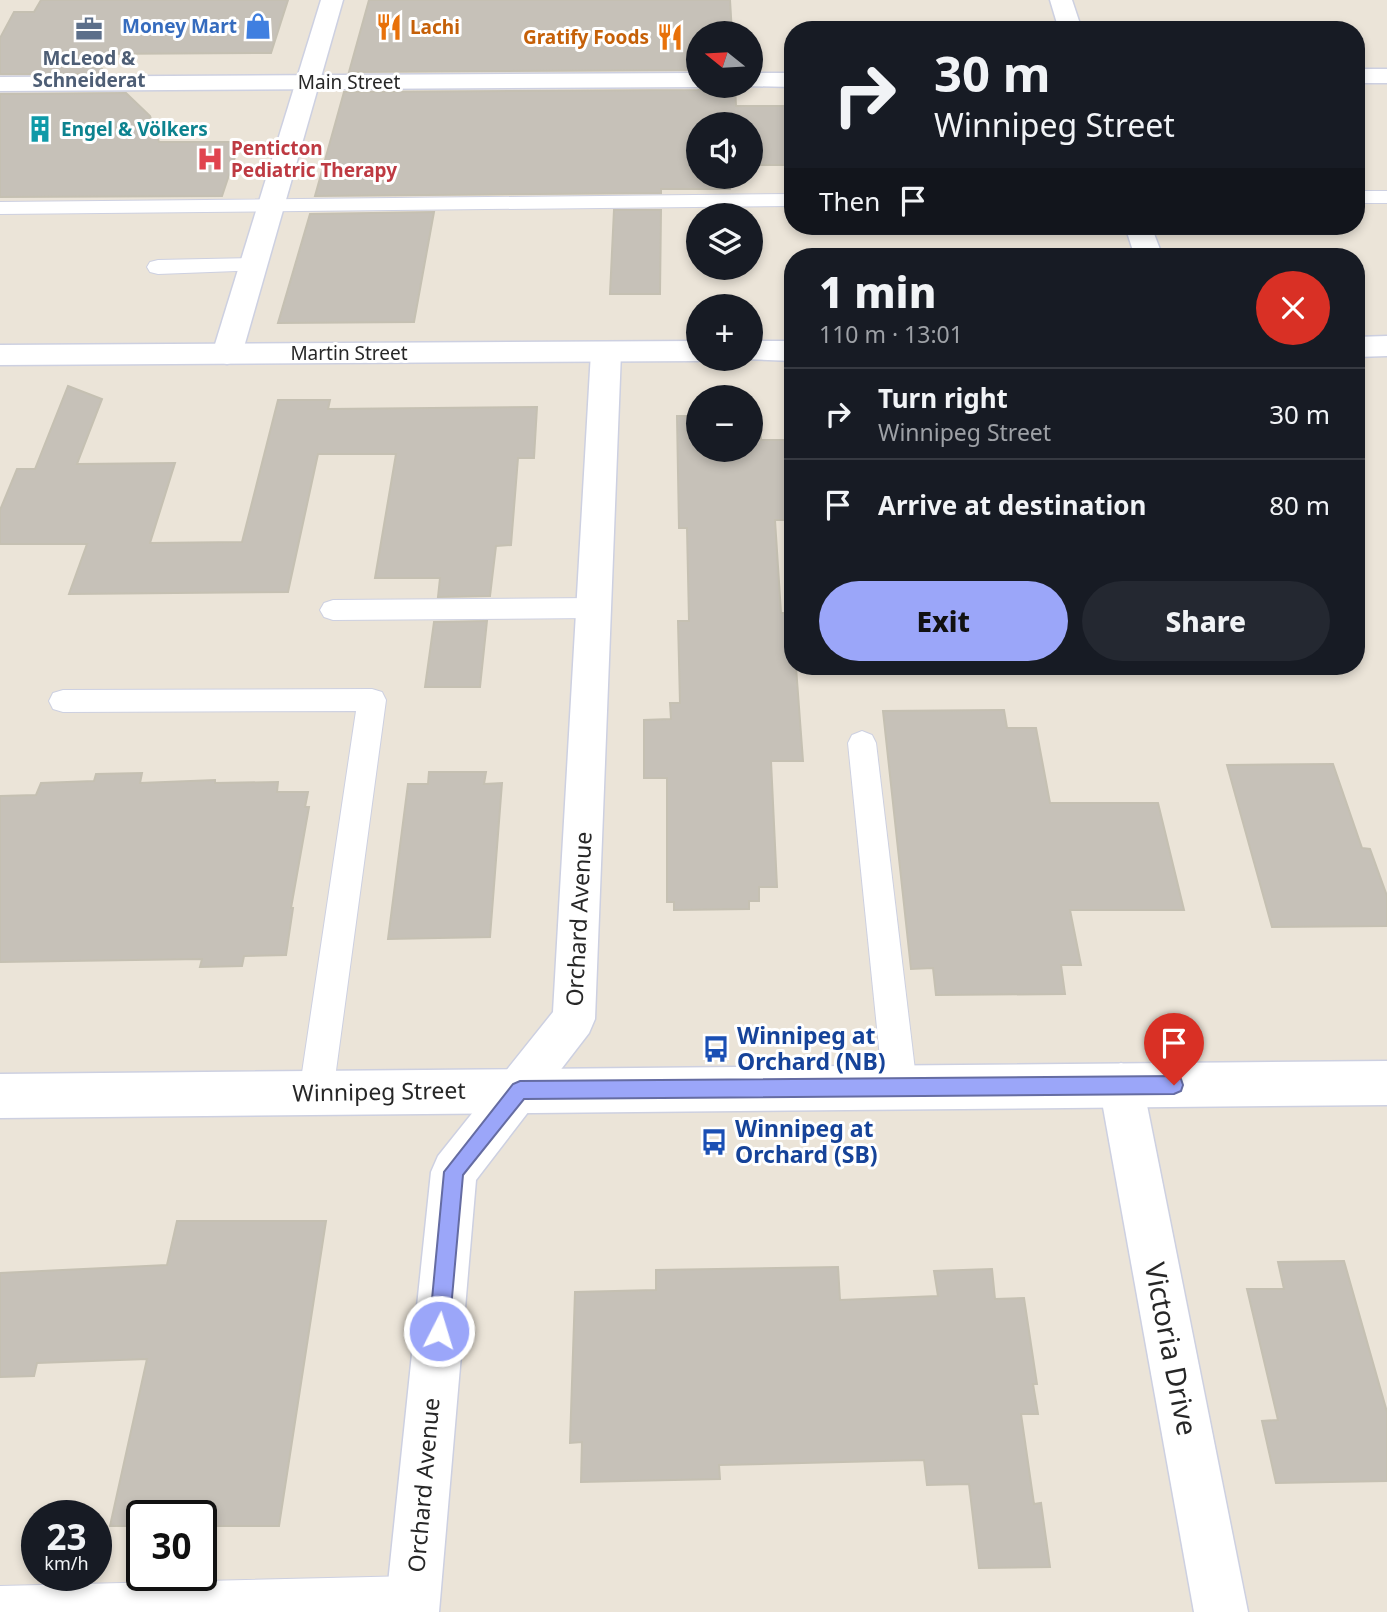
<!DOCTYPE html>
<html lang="en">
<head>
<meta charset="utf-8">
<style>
	body { margin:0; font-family:"Noto Sans",sans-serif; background:#242831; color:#f1f3f6; height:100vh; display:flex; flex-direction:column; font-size:26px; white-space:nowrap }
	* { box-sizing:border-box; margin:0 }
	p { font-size:23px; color:#9ea1a6 }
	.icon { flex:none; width:38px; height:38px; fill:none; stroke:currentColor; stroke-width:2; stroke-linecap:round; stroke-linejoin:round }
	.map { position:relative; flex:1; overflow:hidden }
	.panel { position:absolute; left:784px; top:248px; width:581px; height:427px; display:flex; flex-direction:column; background:#171b24; border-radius:28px; box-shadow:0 4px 10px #0003 }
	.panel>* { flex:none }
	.guide { position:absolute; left:784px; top:21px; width:581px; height:214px; border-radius:28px; box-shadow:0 4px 10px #0003; background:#171b24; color:#f1f3f6; overflow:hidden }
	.needle { width:46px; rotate:288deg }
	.controls { position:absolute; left:686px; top:21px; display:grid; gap:14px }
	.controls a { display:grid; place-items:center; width:77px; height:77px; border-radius:50%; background:#171b24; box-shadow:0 4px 10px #0003; font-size:35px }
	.speed { position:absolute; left:21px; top:1500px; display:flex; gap:14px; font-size:35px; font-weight:700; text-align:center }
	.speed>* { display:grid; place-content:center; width:91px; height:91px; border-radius:50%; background:#171b24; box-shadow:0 4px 10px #0003; line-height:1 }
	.speed small { font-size:18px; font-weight:400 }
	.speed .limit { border:4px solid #111; border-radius:10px; background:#fff; color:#111 }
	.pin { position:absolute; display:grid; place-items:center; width:60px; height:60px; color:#fff; margin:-72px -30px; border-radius:50% 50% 50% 0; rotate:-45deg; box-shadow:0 0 7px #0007 }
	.pin .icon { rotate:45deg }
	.me { position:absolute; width:77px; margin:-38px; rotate:5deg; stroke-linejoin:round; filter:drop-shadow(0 0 5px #0008) }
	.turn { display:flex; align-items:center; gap:24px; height:147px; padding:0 35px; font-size:32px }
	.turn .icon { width:91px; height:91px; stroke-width:2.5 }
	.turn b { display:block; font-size:49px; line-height:60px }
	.then { display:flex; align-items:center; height:66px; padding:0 35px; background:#0003; gap:14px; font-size:26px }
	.round { display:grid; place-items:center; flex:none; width:74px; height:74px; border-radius:37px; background:#242831 }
	.overview { display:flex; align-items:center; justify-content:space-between; height:119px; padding:0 35px }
	h1 { font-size:42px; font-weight:800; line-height:52px }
	.button { display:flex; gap:14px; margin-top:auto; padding:14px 35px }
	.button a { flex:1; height:80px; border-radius:42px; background:#9ba6f9; color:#111; font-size:28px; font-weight:800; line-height:80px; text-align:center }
	.button a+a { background:#242831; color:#f1f3f6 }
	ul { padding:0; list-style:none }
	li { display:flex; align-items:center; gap:21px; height:91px; padding:0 35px; border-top:2px solid #363941 }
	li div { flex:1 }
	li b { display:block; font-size:26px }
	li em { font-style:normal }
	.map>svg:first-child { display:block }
	.building { fill:#c6c1b8; stroke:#c5c0b2; stroke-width:2 }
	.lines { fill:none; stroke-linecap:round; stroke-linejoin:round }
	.lane-casing { stroke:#cdd0e1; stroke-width:2 }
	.street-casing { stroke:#cdd0e1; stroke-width:3 }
	.secondary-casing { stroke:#cdd0e1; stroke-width:3 }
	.lane { fill:#fff; fill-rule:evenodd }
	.street { fill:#fff; fill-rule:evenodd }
	.secondary { fill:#fff; fill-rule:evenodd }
	.route { fill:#9ba6f9; stroke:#656ca2; stroke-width:2 }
	.labels { text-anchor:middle; stroke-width:6; stroke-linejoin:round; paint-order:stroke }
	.far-shop-label { font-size:19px; font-weight:bold; fill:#366cbe; stroke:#fff; text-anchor:end }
	.far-food-label { font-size:19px; font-weight:bold; fill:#c56008; stroke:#fff; text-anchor:start }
	.far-service-label { font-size:19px; font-weight:bold; fill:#4e5e75; stroke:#fff }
	.far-street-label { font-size:19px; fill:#272727; stroke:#fff }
	.far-culture-label { font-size:19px; font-weight:bold; fill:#0d838f; stroke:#fff; text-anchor:start }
	.far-health-label { font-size:19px; font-weight:bold; fill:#be3a42; stroke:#fff; text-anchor:start }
	.street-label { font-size:23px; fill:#272727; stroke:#fff }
	.transit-label { font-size:23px; font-weight:bold; fill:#164399; stroke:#fff; text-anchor:start }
	.near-street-label { font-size:28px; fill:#272727; stroke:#fff }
</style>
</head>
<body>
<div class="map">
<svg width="1387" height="1612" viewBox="0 0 1387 1612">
	<rect width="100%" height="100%" fill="#ebe4d8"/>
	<g class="building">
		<polygon points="41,0 288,0 271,53 87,54 107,74 0,74 0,38 14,12 34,12"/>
		<polygon points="369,0 730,0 732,33 698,33 698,70 349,72"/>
		<polygon points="707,86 735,86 736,106 793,106 793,165 751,165 751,124 698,124 698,177 730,177 730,189 661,189 661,193 315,196 344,92 698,90"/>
		<polygon points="126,93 150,116 159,142 240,142 222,196 0,197 0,94"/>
		<polygon points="614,210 661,210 660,294 610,294"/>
		<polygon points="434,212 414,322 278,323 310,214"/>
		<polygon points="68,386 102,399 77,464 175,463 150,543 242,542 278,400 330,400 328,409 537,407 534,458 518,458 511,545 496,546 490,596 438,597 440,578 375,578 396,454 318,454 288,592 69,594 87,544 0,544 0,510 17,469 35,469"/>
		<polygon points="751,411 759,411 761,440 793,440 793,520 775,520 781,613 789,613 793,667 796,667 803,761 771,761 777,887 759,887 759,901 749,901 749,909 674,910 674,902 667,902 667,778 644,778 644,720 671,719 670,703 680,703 678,621 689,621 687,528 679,528 677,416 692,416 692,412 698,412 698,450 751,450"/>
		<polygon points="487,621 480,687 425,687 434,622"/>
		<polygon points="1004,710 1007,728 1036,728 1050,803 1158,803 1184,910 1070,910 1081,965 1061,965 1065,994 936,995 933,968 911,969 883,711"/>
		<polygon points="1333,764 1362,848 1370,849 1387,896 1387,926 1272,927 1227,765"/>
		<polygon points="429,772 486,772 484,784 502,783 490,937 388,939 408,784 428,784"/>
		<polygon points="142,773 140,783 215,780 215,783 278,782 277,792 308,792 305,807 309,807 291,908 293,908 286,955 244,956 242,966 200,967 202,959 0,962 0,796 36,795 41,783 94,781 96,774"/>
		<polygon points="177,1221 326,1221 279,1526 201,1526 201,1516 142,1516 142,1526 110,1526 147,1359 37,1363 34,1376 0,1377 0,1273 167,1265"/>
		<polygon points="1344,1261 1387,1412 1387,1481 1276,1483 1262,1421 1278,1420 1247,1289 1284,1289 1278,1262"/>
		<polygon points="838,1267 840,1300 938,1296 934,1271 992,1269 995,1299 1024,1298 1037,1384 1033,1384 1038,1414 1021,1414 1034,1504 1041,1503 1050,1567 979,1568 969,1484 927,1485 924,1460 719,1465 720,1479 581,1482 582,1442 570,1443 575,1292 656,1290 656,1270"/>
	</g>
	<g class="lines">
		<defs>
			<g id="lane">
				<rect x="1356" y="191" width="31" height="12"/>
				<polygon points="793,194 793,206 0,214 0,202"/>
				<polygon points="254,258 262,260 265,265 262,270 158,274 150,272 147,267 150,262 158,260"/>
				<polygon points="593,598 602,601 606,608 602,615 593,618 333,620 324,617 320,610 324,603 333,600"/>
				<polygon points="372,689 382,692 386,700 333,1093 328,1105 316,1110 304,1105 299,1093 356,711 63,712 53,709 49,701 53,693 63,690"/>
				<polygon points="862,731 872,735 876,743 917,1087 912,1099 900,1104 888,1099 883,1087 848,743 852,735"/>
				<polygon points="413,1576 428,1582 434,1597 427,1612 0,1612 0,1586"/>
			</g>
			<g id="street">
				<polygon points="321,0 343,0 242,354 237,361 227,364 217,361 212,354"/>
				<polygon points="1050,0 1072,0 1082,30 1059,30"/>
				<polygon points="1125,226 1151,226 1163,257 1135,257"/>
				<polygon points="606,342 616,345 621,352 595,1019 589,1033 476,1180 439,1612 385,1612 431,1172 438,1156 553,1012 591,352 596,345"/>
				<polygon points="1121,1063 1137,1070 1143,1085 1248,1612 1194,1612 1099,1085 1105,1070"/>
			</g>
			<g id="secondary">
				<rect x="1356" y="69" width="31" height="14"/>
				<polygon points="698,73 698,86 704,86 698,87 0,91 0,77"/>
				<polygon points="751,73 793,73 793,87 745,86 751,86"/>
				<polygon points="1387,336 1387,356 1356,357 1356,337"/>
				<polygon points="698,341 698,359 705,359 698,361 0,365 0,345"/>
				<polygon points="751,341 793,341 793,361 744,359 751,359"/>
				<polygon points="1387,1061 1387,1105 0,1118 0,1074"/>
			</g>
		</defs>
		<use href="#lane" class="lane-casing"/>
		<use href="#street" class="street-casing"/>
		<use href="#secondary" class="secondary-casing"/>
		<use href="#lane" class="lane"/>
		<use href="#street" class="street"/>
		<use href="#secondary" class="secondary"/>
	</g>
	<polygon class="route" points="1174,1076 1181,1079 1183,1085 1181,1091 1174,1094 524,1099 463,1175 449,1331 446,1338 439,1341 432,1338 429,1331 444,1172 513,1084 520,1081"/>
	<defs>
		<symbol id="shop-bare" viewBox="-9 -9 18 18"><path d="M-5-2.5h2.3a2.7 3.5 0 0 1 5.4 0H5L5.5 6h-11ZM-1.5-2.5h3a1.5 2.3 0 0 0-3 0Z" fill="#3f7fe0" stroke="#fff" stroke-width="2.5" paint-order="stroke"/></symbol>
		<symbol id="restaurant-bare" viewBox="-9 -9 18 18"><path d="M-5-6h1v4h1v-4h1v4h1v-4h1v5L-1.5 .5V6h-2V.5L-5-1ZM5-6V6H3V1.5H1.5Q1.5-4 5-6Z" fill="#e8710a" stroke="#fff" stroke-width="2.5" paint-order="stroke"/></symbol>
		<symbol id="office-bare" viewBox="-9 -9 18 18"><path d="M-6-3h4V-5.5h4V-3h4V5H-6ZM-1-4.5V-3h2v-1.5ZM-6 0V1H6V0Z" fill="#5c6f8a" stroke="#fff" stroke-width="2.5" paint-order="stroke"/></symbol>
		<symbol id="building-bare" viewBox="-9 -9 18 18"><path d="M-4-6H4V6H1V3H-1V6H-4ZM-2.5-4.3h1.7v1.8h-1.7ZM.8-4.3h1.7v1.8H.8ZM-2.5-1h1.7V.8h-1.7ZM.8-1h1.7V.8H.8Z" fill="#0f9aa8" stroke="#fff" stroke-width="2.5" paint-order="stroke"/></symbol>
		<symbol id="hospital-bare" viewBox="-9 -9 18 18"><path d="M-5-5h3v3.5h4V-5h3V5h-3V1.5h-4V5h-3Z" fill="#e0444e" stroke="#fff" stroke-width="2.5" paint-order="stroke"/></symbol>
		<symbol id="bus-bare" viewBox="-9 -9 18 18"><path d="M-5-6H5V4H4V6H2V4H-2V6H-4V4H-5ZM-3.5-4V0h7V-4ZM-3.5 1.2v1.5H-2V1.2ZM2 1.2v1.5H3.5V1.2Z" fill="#1a4fb4" stroke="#fff" stroke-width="2.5" paint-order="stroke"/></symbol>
	</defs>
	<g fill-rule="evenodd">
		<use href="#shop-bare" x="239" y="7" width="38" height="38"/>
		<use href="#restaurant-bare" x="370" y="8" width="38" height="38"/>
		<use href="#office-bare" x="70" y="10" width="38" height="38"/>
		<use href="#restaurant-bare" x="651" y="18" width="38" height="38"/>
		<use href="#building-bare" x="21" y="110" width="38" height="38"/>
		<use href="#hospital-bare" x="191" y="140" width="38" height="38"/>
		<use href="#bus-bare" x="697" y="1030" width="38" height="38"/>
		<use href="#bus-bare" x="695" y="1123" width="38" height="38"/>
	</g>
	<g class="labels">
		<g class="far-shop-label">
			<text x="237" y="33">Money Mart</text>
		</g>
		<g class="far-food-label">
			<text x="410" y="34">Lachi</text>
			<text x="649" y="44" text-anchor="end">Gratify Foods</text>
		</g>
		<g class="far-service-label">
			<text x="89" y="65">McLeod &amp;<tspan x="89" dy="22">Schneiderat</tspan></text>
		</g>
		<g class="far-street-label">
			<text x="349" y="89">Main Street</text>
			<text x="349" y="360">Martin Street</text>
		</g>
		<g class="far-culture-label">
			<text x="61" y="136">Engel &amp; Völkers</text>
		</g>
		<g class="far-health-label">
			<text x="231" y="155">Penticton<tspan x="231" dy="22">Pediatric Therapy</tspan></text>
		</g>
		<g class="street-label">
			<text transform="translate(579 919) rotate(-87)" y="8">Orchard Avenue</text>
			<text transform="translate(379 1092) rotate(-1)" y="8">Winnipeg Street</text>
			<text transform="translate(424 1485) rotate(-85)" y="8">Orchard Avenue</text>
		</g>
		<g class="transit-label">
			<text x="737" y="1044">Winnipeg at<tspan x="737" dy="26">Orchard (NB)</tspan></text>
			<text x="735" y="1137">Winnipeg at<tspan x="735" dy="26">Orchard (SB)</tspan></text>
		</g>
		<g class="near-street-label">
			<text transform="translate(1171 1349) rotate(79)" y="10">Victoria Drive</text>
		</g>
	</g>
</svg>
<div class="controls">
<a><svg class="needle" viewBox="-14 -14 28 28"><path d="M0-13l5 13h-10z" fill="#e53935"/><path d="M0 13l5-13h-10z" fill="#9ea1a6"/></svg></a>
<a><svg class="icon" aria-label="sound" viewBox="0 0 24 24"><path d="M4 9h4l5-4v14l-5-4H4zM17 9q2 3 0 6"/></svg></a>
<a><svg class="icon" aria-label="layers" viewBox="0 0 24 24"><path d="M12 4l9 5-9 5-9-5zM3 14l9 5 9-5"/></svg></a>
<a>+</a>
<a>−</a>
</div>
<div class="speed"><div>23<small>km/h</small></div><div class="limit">30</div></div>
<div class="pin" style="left:1174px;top:1085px;background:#d93025"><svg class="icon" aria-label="arrive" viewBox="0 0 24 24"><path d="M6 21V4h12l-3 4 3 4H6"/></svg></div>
<svg class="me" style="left:439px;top:1331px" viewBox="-20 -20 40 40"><circle r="17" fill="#9ba6f9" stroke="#fff" stroke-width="3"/><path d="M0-11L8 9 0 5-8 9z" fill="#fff"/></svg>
<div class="guide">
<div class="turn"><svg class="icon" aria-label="right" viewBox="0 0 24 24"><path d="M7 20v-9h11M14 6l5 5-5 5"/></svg><div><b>30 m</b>Winnipeg Street</div></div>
<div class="then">Then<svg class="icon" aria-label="arrive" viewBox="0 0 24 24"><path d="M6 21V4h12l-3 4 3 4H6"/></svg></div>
</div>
<section class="panel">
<div class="overview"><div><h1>1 min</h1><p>110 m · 13:01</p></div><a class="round" style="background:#d93025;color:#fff"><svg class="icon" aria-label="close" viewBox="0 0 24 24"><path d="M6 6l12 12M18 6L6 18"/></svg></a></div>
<ul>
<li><svg class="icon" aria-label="right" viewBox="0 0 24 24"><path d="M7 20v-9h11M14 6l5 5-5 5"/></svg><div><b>Turn right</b><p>Winnipeg Street</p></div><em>30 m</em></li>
<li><svg class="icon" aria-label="arrive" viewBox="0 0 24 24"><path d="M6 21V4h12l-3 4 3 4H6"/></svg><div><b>Arrive at destination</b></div><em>80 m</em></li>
</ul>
<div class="button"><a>Exit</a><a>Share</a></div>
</section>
</div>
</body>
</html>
